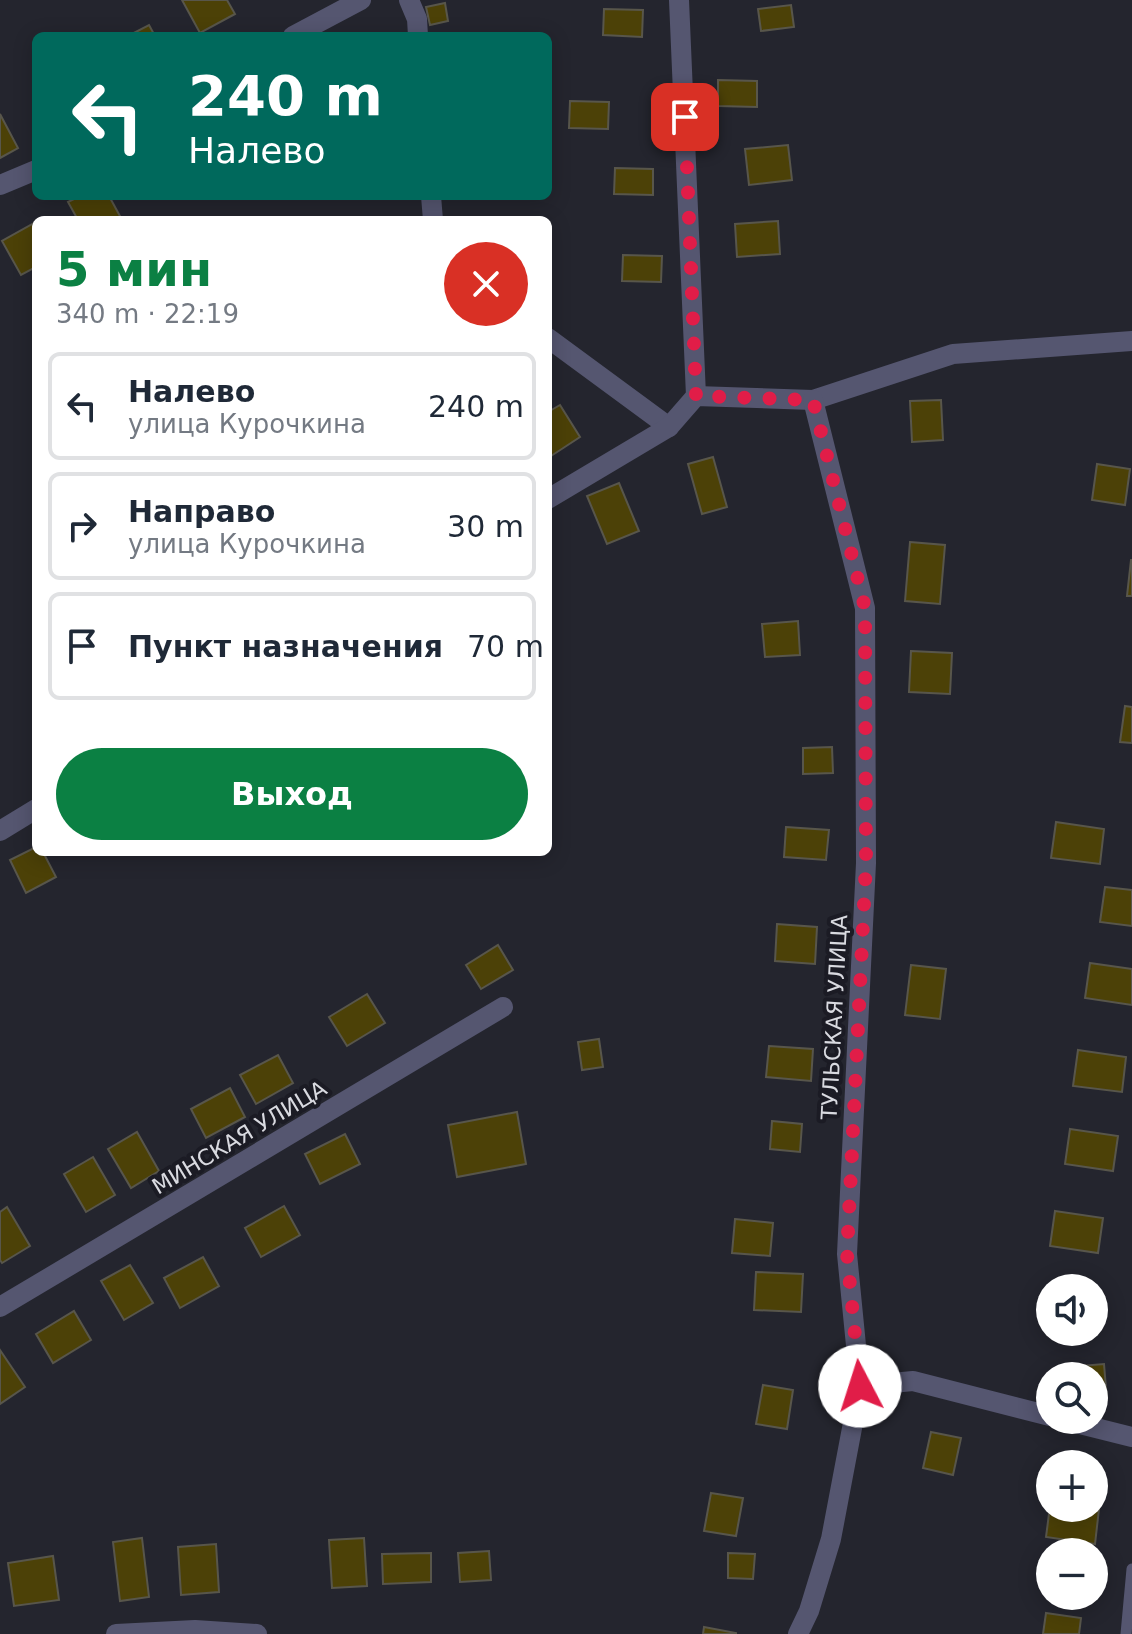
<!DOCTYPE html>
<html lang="ru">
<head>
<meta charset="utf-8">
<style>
	body { margin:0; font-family:"DejaVu Sans",sans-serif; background:#f2f2f3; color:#1f2937; height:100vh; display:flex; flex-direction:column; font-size:30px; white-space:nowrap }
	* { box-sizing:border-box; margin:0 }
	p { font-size:26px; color:#747a83 }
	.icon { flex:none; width:44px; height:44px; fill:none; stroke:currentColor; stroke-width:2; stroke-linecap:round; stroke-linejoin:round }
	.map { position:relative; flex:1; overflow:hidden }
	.details { position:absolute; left:32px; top:216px; width:520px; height:640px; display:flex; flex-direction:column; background:#fff; border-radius:12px; box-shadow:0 4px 20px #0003 }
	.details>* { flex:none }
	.guide { position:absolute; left:32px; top:32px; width:520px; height:168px; border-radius:12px; box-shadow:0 4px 20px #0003; background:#00695c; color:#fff; overflow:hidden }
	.fabs { position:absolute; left:1036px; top:1274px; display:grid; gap:16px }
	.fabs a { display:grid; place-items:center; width:72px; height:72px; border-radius:50%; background:#fff; box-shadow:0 4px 20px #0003; font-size:40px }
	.pin { position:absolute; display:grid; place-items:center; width:68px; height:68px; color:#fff; margin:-34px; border-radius:16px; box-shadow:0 4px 12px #0006 }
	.me { position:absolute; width:88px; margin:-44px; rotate:355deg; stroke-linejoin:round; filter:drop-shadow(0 0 6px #0008) }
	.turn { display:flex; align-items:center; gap:28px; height:168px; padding:0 24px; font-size:36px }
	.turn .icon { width:104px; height:104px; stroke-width:2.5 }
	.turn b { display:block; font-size:56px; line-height:68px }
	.round { display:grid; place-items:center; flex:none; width:84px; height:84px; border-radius:42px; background:#f2f2f3 }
	.head { display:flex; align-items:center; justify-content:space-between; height:136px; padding:0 24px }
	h1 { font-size:48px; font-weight:700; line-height:60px; color:#0b8043 }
	.primary-button { display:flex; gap:16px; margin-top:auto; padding:16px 24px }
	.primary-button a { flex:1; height:92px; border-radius:48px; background:#0b8043; color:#fff; font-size:32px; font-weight:700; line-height:92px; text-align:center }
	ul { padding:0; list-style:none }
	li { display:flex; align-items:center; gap:24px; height:108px; margin:0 16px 12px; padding:0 8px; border:4px solid #e0e1e3; border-radius:12px }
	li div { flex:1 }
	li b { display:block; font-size:30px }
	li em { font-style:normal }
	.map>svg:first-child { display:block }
	.building { fill:#4c4107; stroke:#58564b; stroke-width:2 }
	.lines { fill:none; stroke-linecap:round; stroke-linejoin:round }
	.lane { stroke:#555670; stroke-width:11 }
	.street { stroke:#555670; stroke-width:20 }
	.route { stroke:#e11d48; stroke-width:14; stroke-dasharray:0 25.2 }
	.labels { text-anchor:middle; stroke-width:8; stroke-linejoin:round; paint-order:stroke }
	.street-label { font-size:22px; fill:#d9dae0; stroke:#1b1b24 }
</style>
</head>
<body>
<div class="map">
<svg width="1132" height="1634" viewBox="0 0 1132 1634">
	<rect width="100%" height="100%" fill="#24252e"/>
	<g class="building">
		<polygon points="182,0 227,0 235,14 200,33"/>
		<polygon points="445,3 448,21 430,25 426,7"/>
		<polygon points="791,5 794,27 761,31 758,9"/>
		<polygon points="604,9 643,10 642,37 603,35"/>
		<polygon points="149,25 155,36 128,36"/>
		<polygon points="718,80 757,81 757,107 718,106"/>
		<polygon points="570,101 609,102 608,129 569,128"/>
		<polygon points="0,114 18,148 0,158"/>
		<polygon points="788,145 792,180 749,185 745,149"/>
		<polygon points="615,168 653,169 653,195 614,194"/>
		<polygon points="80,196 109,196 121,218 118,220 78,220 68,202"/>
		<polygon points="778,221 780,254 737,257 735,224"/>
		<polygon points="36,222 36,267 21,275 2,241"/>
		<polygon points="623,255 662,256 661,282 622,281"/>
		<polygon points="941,400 943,440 912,442 910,401"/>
		<polygon points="560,405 580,437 548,458 548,412"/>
		<polygon points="713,457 727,507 702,514 688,464"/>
		<polygon points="1097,464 1130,469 1125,505 1092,500"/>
		<polygon points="619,483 639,531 607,544 587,496"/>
		<polygon points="910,542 945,545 940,604 905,601"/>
		<polygon points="1131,560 1132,560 1132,596 1127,596"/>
		<polygon points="798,621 800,655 765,657 762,624"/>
		<polygon points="911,651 952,653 950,694 909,692"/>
		<polygon points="1125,706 1132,707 1132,743 1120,742"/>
		<polygon points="832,747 833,773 803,774 803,748"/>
		<polygon points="1056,822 1104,829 1100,864 1051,858"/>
		<polygon points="786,827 829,830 826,860 784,857"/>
		<polygon points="36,847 36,852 43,852 56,877 26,893 10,860"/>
		<polygon points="1105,887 1132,890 1132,926 1100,922"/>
		<polygon points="777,924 817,927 815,964 775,961"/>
		<polygon points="498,945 513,970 481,989 466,965"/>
		<polygon points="1090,963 1132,969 1132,1005 1085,998"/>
		<polygon points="911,965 946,969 940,1019 905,1015"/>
		<polygon points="367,994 385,1023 347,1046 329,1017"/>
		<polygon points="599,1039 603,1067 582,1070 578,1042"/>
		<polygon points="769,1046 813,1049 811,1081 766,1077"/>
		<polygon points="1078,1050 1126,1057 1122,1092 1073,1086"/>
		<polygon points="278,1055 293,1083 256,1104 240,1075"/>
		<polygon points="230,1088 245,1117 206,1138 191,1109"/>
		<polygon points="517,1112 526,1164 457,1177 448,1125"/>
		<polygon points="772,1121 802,1124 800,1152 770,1149"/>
		<polygon points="1070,1129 1118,1136 1113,1171 1065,1164"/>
		<polygon points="137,1132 159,1171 131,1188 108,1149"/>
		<polygon points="345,1134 360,1164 320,1184 305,1154"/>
		<polygon points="93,1157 115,1195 86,1212 64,1174"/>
		<polygon points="284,1206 300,1235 261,1257 245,1228"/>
		<polygon points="7,1207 30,1246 2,1263 0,1260 0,1212"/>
		<polygon points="1055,1211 1103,1218 1098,1253 1050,1246"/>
		<polygon points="735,1219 773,1223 770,1256 732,1253"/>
		<polygon points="203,1257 219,1286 180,1308 164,1278"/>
		<polygon points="130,1265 153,1303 124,1320 101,1281"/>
		<polygon points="756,1272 803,1274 801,1312 754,1310"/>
		<rect x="1094" y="1291" width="5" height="36"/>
		<polygon points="74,1311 91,1340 53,1363 36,1334"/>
		<polygon points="0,1350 25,1387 0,1404"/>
		<polygon points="1104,1364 1107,1400 1094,1401 1094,1376 1056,1376 1056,1368"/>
		<polygon points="763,1385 793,1390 787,1429 756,1424"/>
		<polygon points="931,1432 961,1438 953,1475 923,1468"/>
		<polygon points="711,1493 743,1498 736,1536 704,1531"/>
		<polygon points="1050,1506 1050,1508 1099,1509 1095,1544 1046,1537"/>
		<polygon points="142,1538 149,1597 120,1601 113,1542"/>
		<polygon points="364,1538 367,1586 332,1588 329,1540"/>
		<polygon points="216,1544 219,1592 181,1595 178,1547"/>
		<polygon points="489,1551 491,1580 460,1582 458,1553"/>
		<polygon points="431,1553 431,1582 383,1584 382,1554"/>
		<polygon points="728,1553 755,1554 753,1579 728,1578"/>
		<polygon points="53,1556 59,1600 14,1606 8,1563"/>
		<polygon points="1046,1613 1081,1618 1079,1634 1043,1634"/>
		<polygon points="704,1627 736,1633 736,1634 703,1634"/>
	</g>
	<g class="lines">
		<polyline class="lane" points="1126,1634 1132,1569"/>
		<g class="street">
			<polyline points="409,0 417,19 418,36"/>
			<polyline points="679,0 696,396"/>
			<polyline points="293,36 361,0"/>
			<polyline points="0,185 36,170"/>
			<polyline points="431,196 433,220"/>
			<polyline points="548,338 669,427"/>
			<polyline points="548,499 669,427 696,396 813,400 953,354 1132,341"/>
			<polyline points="0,831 36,809"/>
			<polyline points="0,1307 503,1007"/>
			<polyline points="860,1386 913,1381 1050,1416"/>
			<polyline points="1064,1420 1132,1437"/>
			<polyline points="116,1634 195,1630 257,1634"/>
			<polyline points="798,1634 809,1611 831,1539 860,1386 847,1254 866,863 865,608 813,400"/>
		</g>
	</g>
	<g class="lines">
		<polyline class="route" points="685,117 696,396 813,400 865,608 866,863 847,1254 860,1386"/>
	</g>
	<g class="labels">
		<g class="street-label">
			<text transform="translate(834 1017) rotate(-87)" y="8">ТУЛЬСКАЯ УЛИЦА</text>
			<text transform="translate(239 1137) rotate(-31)" y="8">МИНСКАЯ УЛИЦА</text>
		</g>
	</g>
</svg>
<div class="fabs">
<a><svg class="icon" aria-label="sound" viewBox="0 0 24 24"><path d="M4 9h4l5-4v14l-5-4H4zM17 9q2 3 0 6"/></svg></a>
<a><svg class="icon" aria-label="search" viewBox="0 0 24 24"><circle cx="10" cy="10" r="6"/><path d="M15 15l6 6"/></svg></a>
<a>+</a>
<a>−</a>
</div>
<div class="pin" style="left:685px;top:117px;background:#d93025"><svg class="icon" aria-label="arrive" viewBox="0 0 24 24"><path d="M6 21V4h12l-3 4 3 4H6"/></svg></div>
<svg class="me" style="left:860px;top:1386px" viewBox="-20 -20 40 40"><circle r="19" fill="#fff"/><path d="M0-13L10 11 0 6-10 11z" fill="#e11d48"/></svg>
<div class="guide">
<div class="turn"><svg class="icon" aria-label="left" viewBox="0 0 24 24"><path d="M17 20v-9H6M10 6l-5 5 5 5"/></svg><div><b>240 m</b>Налево</div></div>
</div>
<section class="details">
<div class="head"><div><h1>5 мин</h1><p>340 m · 22:19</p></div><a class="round" style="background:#d93025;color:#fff"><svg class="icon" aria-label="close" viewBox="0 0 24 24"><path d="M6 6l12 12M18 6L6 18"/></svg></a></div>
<ul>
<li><svg class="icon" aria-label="left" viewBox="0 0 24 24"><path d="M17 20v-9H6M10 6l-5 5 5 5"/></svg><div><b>Налево</b><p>улица Курочкина</p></div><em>240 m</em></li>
<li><svg class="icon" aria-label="right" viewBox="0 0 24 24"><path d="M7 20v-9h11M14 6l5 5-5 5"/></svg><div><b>Направо</b><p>улица Курочкина</p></div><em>30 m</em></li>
<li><svg class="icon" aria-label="arrive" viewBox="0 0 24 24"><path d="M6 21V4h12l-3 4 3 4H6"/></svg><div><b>Пункт назначения</b></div><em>70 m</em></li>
</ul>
<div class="primary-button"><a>Выход</a></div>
</section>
</div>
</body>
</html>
